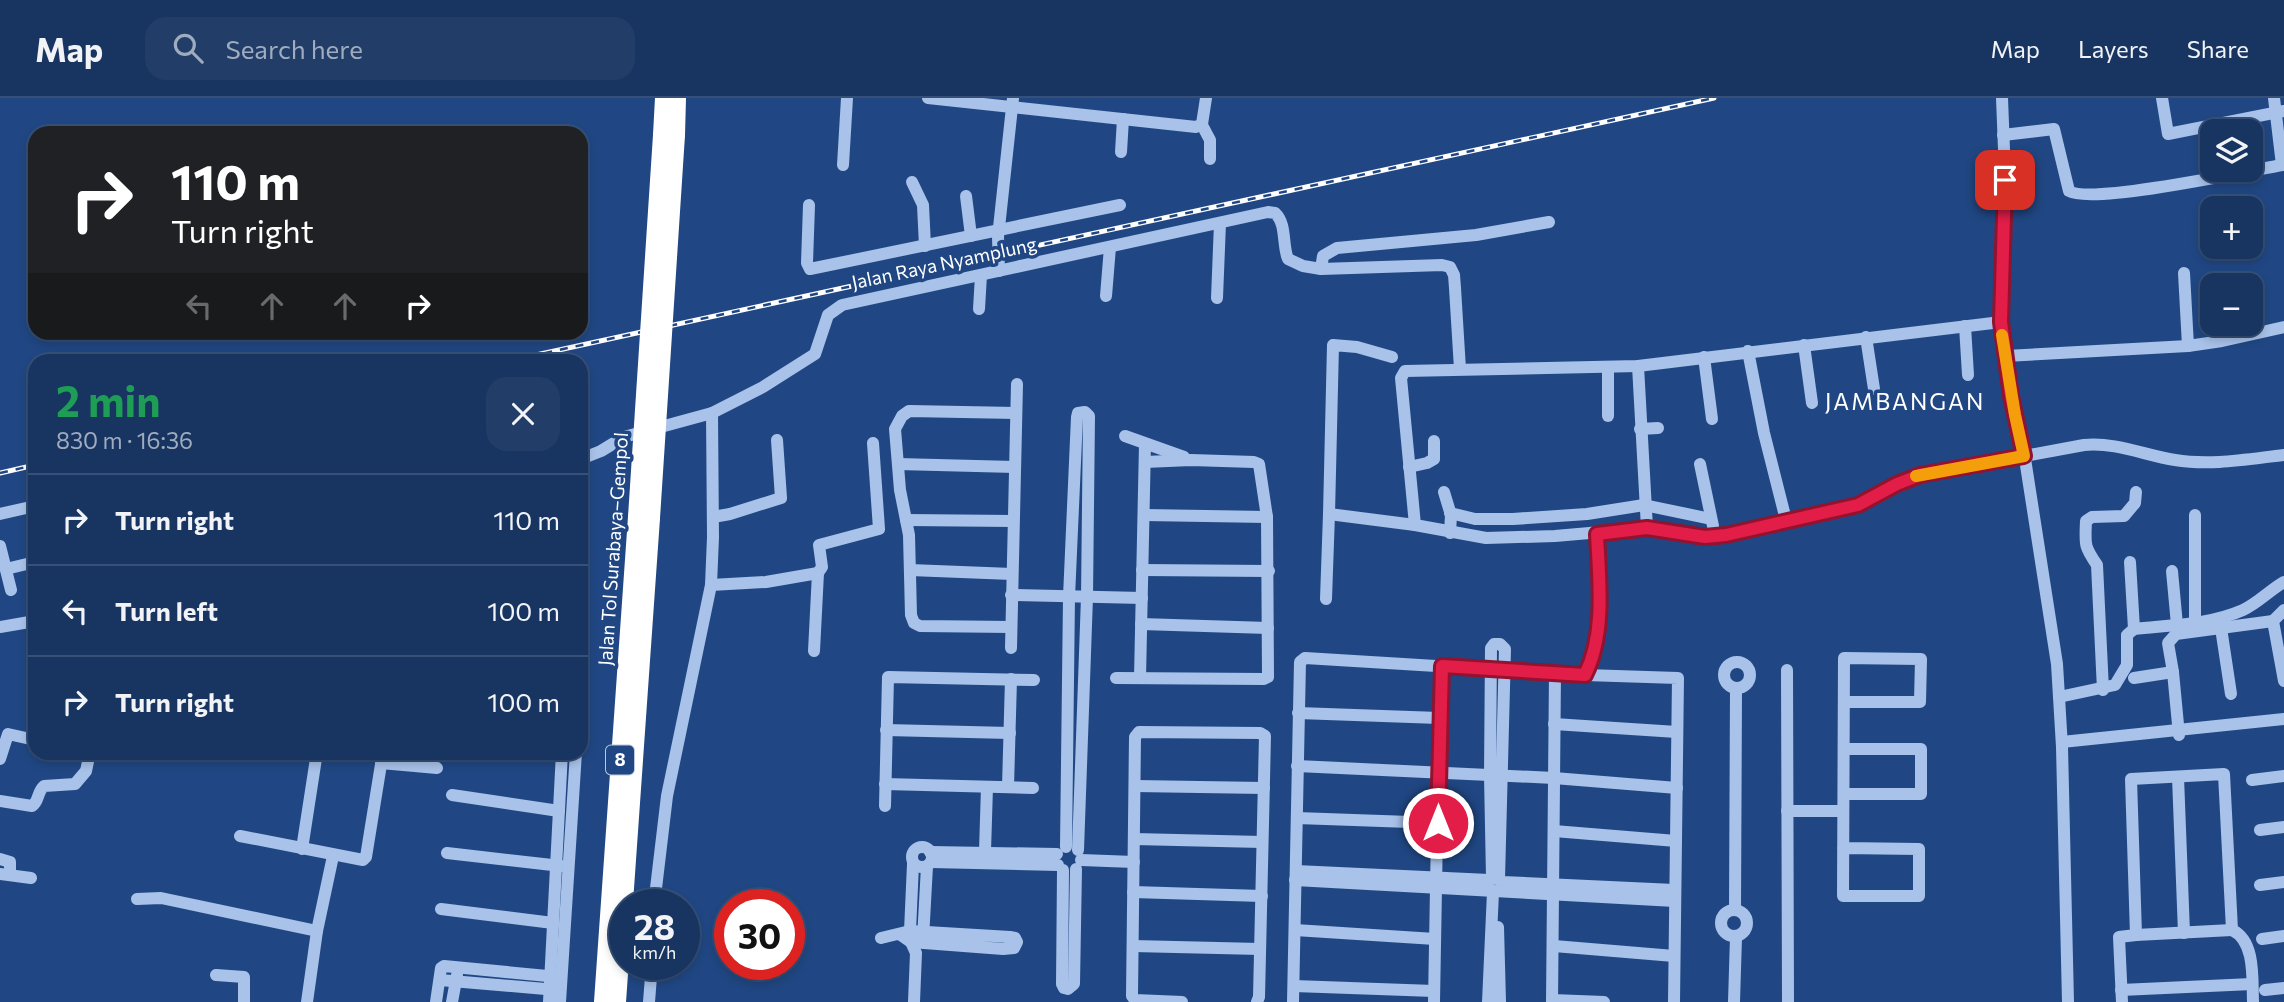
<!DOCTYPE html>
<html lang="en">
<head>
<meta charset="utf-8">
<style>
	body { margin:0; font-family:Commissioner,sans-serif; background:#213d68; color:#f1f3f6; height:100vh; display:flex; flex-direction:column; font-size:26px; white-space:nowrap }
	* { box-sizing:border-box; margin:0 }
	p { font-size:23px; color:#9fabbe }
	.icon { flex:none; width:38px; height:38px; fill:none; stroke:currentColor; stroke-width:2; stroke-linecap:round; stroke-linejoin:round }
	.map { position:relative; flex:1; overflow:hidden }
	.side { position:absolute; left:28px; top:256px; width:560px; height:406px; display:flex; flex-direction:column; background:#183562; border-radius:21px; box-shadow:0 4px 10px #0003,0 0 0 2px #365077 }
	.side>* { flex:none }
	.guide { position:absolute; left:28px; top:28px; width:560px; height:214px; border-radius:21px; box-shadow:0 4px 10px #0003,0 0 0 2px #365077; background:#202124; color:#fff; overflow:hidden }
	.buttons { position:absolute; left:2200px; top:21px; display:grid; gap:14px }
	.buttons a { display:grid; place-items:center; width:63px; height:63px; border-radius:14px; background:#183562; box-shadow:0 4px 10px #0003,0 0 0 2px #365077; font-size:35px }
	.speed { position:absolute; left:609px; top:791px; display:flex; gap:14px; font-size:35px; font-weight:700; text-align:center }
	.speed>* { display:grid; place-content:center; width:91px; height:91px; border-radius:50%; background:#183562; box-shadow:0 4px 10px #0003,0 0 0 2px #365077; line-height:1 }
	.speed small { font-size:18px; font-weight:400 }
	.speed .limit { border:10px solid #d22; background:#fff; color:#111 }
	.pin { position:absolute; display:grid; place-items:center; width:60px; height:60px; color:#fff; margin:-30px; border-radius:14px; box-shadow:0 4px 10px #0006 }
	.me { position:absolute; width:77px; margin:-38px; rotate:0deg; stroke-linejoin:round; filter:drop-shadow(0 0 5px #0008) }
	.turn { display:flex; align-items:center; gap:24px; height:147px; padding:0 28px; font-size:32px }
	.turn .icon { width:91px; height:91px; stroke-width:2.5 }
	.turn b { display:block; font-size:49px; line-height:60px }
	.lanes { display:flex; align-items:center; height:66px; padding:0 28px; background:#0003; justify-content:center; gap:35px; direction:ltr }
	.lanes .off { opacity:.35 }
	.round { display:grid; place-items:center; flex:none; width:74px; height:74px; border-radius:21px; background:#213d68 }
	.overview { display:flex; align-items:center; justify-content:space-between; height:119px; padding:0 28px }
	h1 { font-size:42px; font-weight:700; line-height:52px; color:#1e9e55 }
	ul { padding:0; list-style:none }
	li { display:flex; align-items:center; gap:21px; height:91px; padding:0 28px; border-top:2px solid #365077 }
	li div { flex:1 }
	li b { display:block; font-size:26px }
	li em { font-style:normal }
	header { display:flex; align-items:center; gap:42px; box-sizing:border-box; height:98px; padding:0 35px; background:#183562; border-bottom:2px solid #365077 }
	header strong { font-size:33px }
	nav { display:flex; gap:38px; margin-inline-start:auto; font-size:24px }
	.search { width:490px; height:63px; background:#213d68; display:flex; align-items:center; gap:18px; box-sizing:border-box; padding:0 24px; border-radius:21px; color:#9fabbe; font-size:26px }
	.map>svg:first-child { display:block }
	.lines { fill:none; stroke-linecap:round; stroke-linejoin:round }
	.minor { stroke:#a8c2e9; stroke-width:12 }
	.highway { stroke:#fff; stroke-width:18 }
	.rail-casing { stroke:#fff; stroke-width:5 }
	.rail { stroke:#204783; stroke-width:2.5; stroke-dasharray:8; stroke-linecap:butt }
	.highway-bridge { stroke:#fff; stroke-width:18 }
	.route-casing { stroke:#92132f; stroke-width:18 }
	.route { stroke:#e11d48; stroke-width:12 }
	.slow { stroke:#f59e0b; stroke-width:12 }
	.labels { text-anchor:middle; stroke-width:7; stroke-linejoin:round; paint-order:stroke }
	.shield { fill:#204783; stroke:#bcc8da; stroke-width:2 }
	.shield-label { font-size:18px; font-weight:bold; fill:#fff }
	.street-label { font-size:19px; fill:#fff; stroke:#204783 }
	.quarter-label { font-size:23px; letter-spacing:2px; fill:#fff; stroke:#204783 }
</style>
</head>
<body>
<header>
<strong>Map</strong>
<div class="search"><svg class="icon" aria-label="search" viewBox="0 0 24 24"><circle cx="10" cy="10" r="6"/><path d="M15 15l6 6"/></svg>Search here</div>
<nav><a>Map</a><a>Layers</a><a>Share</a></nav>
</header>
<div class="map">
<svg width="2284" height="904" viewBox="0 0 2284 904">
	<rect width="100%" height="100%" fill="#204783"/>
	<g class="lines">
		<g class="minor">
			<polyline points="928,0 1196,29 1202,26 1206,0"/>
			<polyline points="2002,0 2006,103 2001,224 2011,298 2023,348 2057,566 2062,649 2068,904"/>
			<polyline points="2162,0 2168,36 2284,13"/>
			<polyline points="2274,0 2282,67 2284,66"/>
			<polyline points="1202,27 1210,42 1210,61"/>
			<path d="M2003 37 2054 31 2069 93C2091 107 2249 73 2282 67"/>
			<polyline points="1121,54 1123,21"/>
			<polyline points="843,67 847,0"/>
			<polyline points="912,84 923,107 925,148"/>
			<polyline points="966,98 971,138"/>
			<polyline points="809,107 807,165 810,171 1120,107"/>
			<polyline points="1321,171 1323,158 1337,150 1476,137 1549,124"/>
			<polyline points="999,173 998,139 1013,0"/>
			<polyline points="2184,175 2188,248"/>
			<polyline points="2246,180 2247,187"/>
			<polyline points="1106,198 1110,149"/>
			<polyline points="1217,200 1220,125"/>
			<polyline points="979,211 981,177"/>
			<path d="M2001 224 1638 268 1405 273 1401 280 1415 427 1486 440 1555 438 1647 430 1705 439H1717L1858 407 1897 386 1921 377 2084 347C2116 344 2144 357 2175 362 2211 368 2248 361 2284 357"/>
			<polyline points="1965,228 1968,277"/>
			<polyline points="1866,239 1874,291"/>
			<polyline points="1804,247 1812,305"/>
			<polyline points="1748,253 1764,335 1786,422"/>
			<polyline points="2005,258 2188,248 2222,243 2284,229"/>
			<polyline points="1392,259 1357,249 1333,247 1329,416 1415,427"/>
			<polyline points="1704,259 1712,321"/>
			<polyline points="1638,268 1647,430"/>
			<polyline points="1608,269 1608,318"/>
			<polyline points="1640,331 1658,330"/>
			<polyline points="1125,338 1184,359"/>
			<path d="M581 361 601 353 624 339 712 315 763 289 815 256 828 217 842 207 1268 114 1275 115C1287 126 1282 147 1288 161L1303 168 1321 171 1442 167 1450 169 1454 177 1455 190 1460 271"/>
			<polyline points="898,366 1015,369"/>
			<polyline points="1700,366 1713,428"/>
			<polyline points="1409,369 1427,365 1434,361 1434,343"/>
			<polyline points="1444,394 1451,417 1450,435"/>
			<polyline points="1450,415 1475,421 1513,421 1587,416 1644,407 1711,421"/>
			<polyline points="0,416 35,408"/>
			<polyline points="1144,417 1267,419"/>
			<polyline points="2195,417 2195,525"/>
			<polyline points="713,419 730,416 781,400 777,342"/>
			<polyline points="906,422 1013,423"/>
			<polyline points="0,448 11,492"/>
			<polyline points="2130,464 2134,531"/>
			<polyline points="6,471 35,464"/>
			<polyline points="910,472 1012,476"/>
			<polyline points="1142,472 1269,473"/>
			<polyline points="2172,473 2177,527"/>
			<polyline points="711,487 766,484 818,475"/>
			<polyline points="1011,497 1142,500"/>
			<polyline points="1326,501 1329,416"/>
			<polyline points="2284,512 2273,523 2284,583"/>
			<polyline points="1141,526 1268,530"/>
			<polyline points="0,529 35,523"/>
			<polyline points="1011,529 920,528 914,525 911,517 909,437 900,392 895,331 902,318 909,313 1016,315"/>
			<polyline points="2221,530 2231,596"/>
			<polyline points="1011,550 1017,286"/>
			<polyline points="814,553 818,475 822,469 819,447 879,431 873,345"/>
			<circle cx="1737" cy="577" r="13"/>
			<polyline points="1787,572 1788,904"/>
			<path d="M1585 577C1606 536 1600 481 1597 436"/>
			<polyline points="1116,580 1264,581 1268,579 1267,419 1259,366 1254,364 1191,362 1145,364"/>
			<polyline points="1140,580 1145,346"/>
			<polyline points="2134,580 2173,574"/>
			<path d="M2103 592 2097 467C2084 448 2085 447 2086 423L2092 419 2124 418 2135 405 2136 394"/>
			<path d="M2059 599 2115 587 2127 567V537L2134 531C2170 527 2209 527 2243 512 2258 505 2270 492 2284 484"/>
			<polyline points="1298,615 1439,620"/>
			<polyline points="1554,626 1677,634"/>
			<polyline points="886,632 1010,635"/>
			<polyline points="2179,637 2173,574 2168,545 2176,536 2273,523"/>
			<polyline points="2062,644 2284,621"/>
			<polyline points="0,661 8,636 35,642"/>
			<polyline points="381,665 437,670"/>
			<polyline points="1297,668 1554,680 1677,690"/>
			<polyline points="2178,679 2184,835"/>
			<polyline points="2252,682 2284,678"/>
			<polyline points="885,686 1033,690"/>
			<polyline points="1135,688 1264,690"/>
			<polyline points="1008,689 1011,581"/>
			<polyline points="1844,696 1921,696 1921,651 1844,651"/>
			<polyline points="452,697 559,713"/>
			<path d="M0 703 32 708C39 704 37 694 44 688L75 686 86 673 90 654"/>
			<polyline points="885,708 888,579 1034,582"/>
			<polyline points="1787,713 1843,713"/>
			<polyline points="1297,720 1438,725"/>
			<polyline points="2260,732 2284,729"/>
			<polyline points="1554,733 1676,743"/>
			<polyline points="240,738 363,762 366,759 383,654"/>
			<polyline points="1134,741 1262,744"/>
			<circle cx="922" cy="759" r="10"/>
			<polyline points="1066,749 1069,499 1077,319 1078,315 1085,314 1089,318 1087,499 1078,752"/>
			<polyline points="1843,750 1919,751 1919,798 1843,798 1844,560 1921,561 1920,604 1844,604"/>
			<polyline points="302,751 317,654"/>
			<polyline points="985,753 987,689"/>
			<polyline points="930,754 1057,756"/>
			<polyline points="447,755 561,768"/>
			<polyline points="0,761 10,764 10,777"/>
			<polyline points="1081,762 1134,764"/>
			<polyline points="931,764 1058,767"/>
			<polyline points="913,766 910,833 911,844 916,855 914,904"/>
			<polyline points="1063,772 1062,886 1064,890 1068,891 1074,886 1076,771"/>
			<polyline points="1296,773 1489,782 1496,780 1502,784 1674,792"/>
			<polyline points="0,776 31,780"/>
			<polyline points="1492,780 1490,678 1491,550 1494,546 1500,546 1505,551 1499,781"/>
			<polyline points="1295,782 1675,803"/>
			<polyline points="2260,787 2284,784"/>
			<polyline points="1133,794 1262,798"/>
			<polyline points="137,801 161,800 317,833"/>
			<polyline points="654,807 667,698 711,487 713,439 712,315"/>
			<polyline points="441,811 553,825"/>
			<circle cx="1734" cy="825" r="13"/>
			<polyline points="1735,812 1736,591"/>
			<polyline points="1498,829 1500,904"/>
			<polyline points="1295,832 1435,841"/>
			<polyline points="2136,837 2232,832"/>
			<polyline points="881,840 910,833 1010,839 1015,840 1017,844 1014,850 1003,851 911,844 901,837"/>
			<polyline points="923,841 927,768"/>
			<polyline points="2262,841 2284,838"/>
			<polyline points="1133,848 1260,851"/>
			<polyline points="1554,848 1674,858"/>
			<polyline points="216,877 244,879 244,904"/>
			<polyline points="440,882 557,892"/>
			<polyline points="1294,888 1434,893"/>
			<polyline points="2121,892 2252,886"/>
			<polyline points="2265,892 2284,890"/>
			<polyline points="1552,902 1604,904"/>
			<polyline points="307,904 317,833 333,758"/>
			<polyline points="436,904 441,870 444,868 558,879"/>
			<polyline points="452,904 457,877"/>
			<polyline points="549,904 562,654"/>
			<polyline points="560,904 576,654"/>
			<polyline points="649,904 652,866"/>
			<polyline points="1182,904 1135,902 1132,898 1135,639 1139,634 1260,635 1265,638 1259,899 1257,904"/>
			<polyline points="1293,904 1300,564 1305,560 1585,577 1678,580 1674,904"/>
			<polyline points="1434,904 1439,620 1442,568"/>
			<polyline points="1488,904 1493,794"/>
			<polyline points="1552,904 1555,575"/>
			<polyline points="1734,904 1736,839"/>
			<path d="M2122 904 2119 839 2136 837 2131 681 2224 676 2232 832C2256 843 2252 882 2253 904"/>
		</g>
		<g class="highway">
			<polyline points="662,37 664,0"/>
			<polyline points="676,37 677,0"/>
			<polyline points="603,904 637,419"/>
			<polyline points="617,904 651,420"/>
		</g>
		<defs>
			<g id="rail">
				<polyline points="513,262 1714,0"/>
				<polyline points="0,375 35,367"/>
			</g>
		</defs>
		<use href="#rail" class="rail-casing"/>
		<use href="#rail" class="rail"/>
		<g class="highway-bridge">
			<polyline points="637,419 662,37"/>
			<polyline points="651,420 676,37"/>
		</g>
	</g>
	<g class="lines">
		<defs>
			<path id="route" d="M1438 725 1442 568 1585 577C1606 535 1599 481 1597 436L1647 430 1705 439 1726 437 1858 407 1897 386 1920 377 2024 358 2011 298 2001 224 2005 82"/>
		</defs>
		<use href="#route" class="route-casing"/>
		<use href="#route" class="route"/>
		<polyline class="slow" points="1916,378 2024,358 2015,317 2002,237"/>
	</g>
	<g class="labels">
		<rect class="shield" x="606" y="647.5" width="28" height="29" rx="5"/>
		<g class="shield-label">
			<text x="620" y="668">8</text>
		</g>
		<g class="street-label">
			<text transform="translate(944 165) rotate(-12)" y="7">Jalan Raya Nyamplung</text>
			<text transform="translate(613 451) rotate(-86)" y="7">Jalan Tol Surabaya–Gempol</text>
		</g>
		<g class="quarter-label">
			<text x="1905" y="312">JAMBANGAN</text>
		</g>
	</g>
</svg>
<div class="buttons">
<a><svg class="icon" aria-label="layers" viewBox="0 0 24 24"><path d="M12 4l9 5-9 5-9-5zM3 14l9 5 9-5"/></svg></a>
<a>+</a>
<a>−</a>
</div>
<div class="speed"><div>28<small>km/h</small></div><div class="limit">30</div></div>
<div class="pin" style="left:2005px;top:82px;background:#d93025"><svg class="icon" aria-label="arrive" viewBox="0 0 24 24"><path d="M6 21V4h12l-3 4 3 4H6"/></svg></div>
<svg class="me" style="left:1438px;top:725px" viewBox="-20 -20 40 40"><circle r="17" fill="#e11d48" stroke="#fff" stroke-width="3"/><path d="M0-11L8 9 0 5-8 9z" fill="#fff"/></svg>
<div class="guide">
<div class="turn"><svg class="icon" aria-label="right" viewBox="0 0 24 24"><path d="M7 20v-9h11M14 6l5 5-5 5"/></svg><div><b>110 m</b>Turn right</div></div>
<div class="lanes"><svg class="icon off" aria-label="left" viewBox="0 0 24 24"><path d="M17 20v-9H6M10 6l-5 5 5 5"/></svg><svg class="icon off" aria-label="ahead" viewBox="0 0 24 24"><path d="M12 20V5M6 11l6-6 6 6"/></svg><svg class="icon off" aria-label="ahead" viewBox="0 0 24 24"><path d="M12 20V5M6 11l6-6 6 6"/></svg><svg class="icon" aria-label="right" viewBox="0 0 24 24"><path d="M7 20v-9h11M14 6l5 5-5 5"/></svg></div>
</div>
<section class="side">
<div class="overview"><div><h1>2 min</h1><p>830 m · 16:36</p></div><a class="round"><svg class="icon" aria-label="close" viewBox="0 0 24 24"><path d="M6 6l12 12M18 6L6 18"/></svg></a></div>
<ul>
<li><svg class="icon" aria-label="right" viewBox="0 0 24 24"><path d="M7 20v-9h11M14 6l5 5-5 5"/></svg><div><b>Turn right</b></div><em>110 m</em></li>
<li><svg class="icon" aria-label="left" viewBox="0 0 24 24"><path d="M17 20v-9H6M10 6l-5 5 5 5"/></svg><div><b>Turn left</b></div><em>100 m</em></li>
<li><svg class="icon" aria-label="right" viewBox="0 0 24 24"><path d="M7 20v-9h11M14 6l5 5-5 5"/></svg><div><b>Turn right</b></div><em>100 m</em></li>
</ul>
</section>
</div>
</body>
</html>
